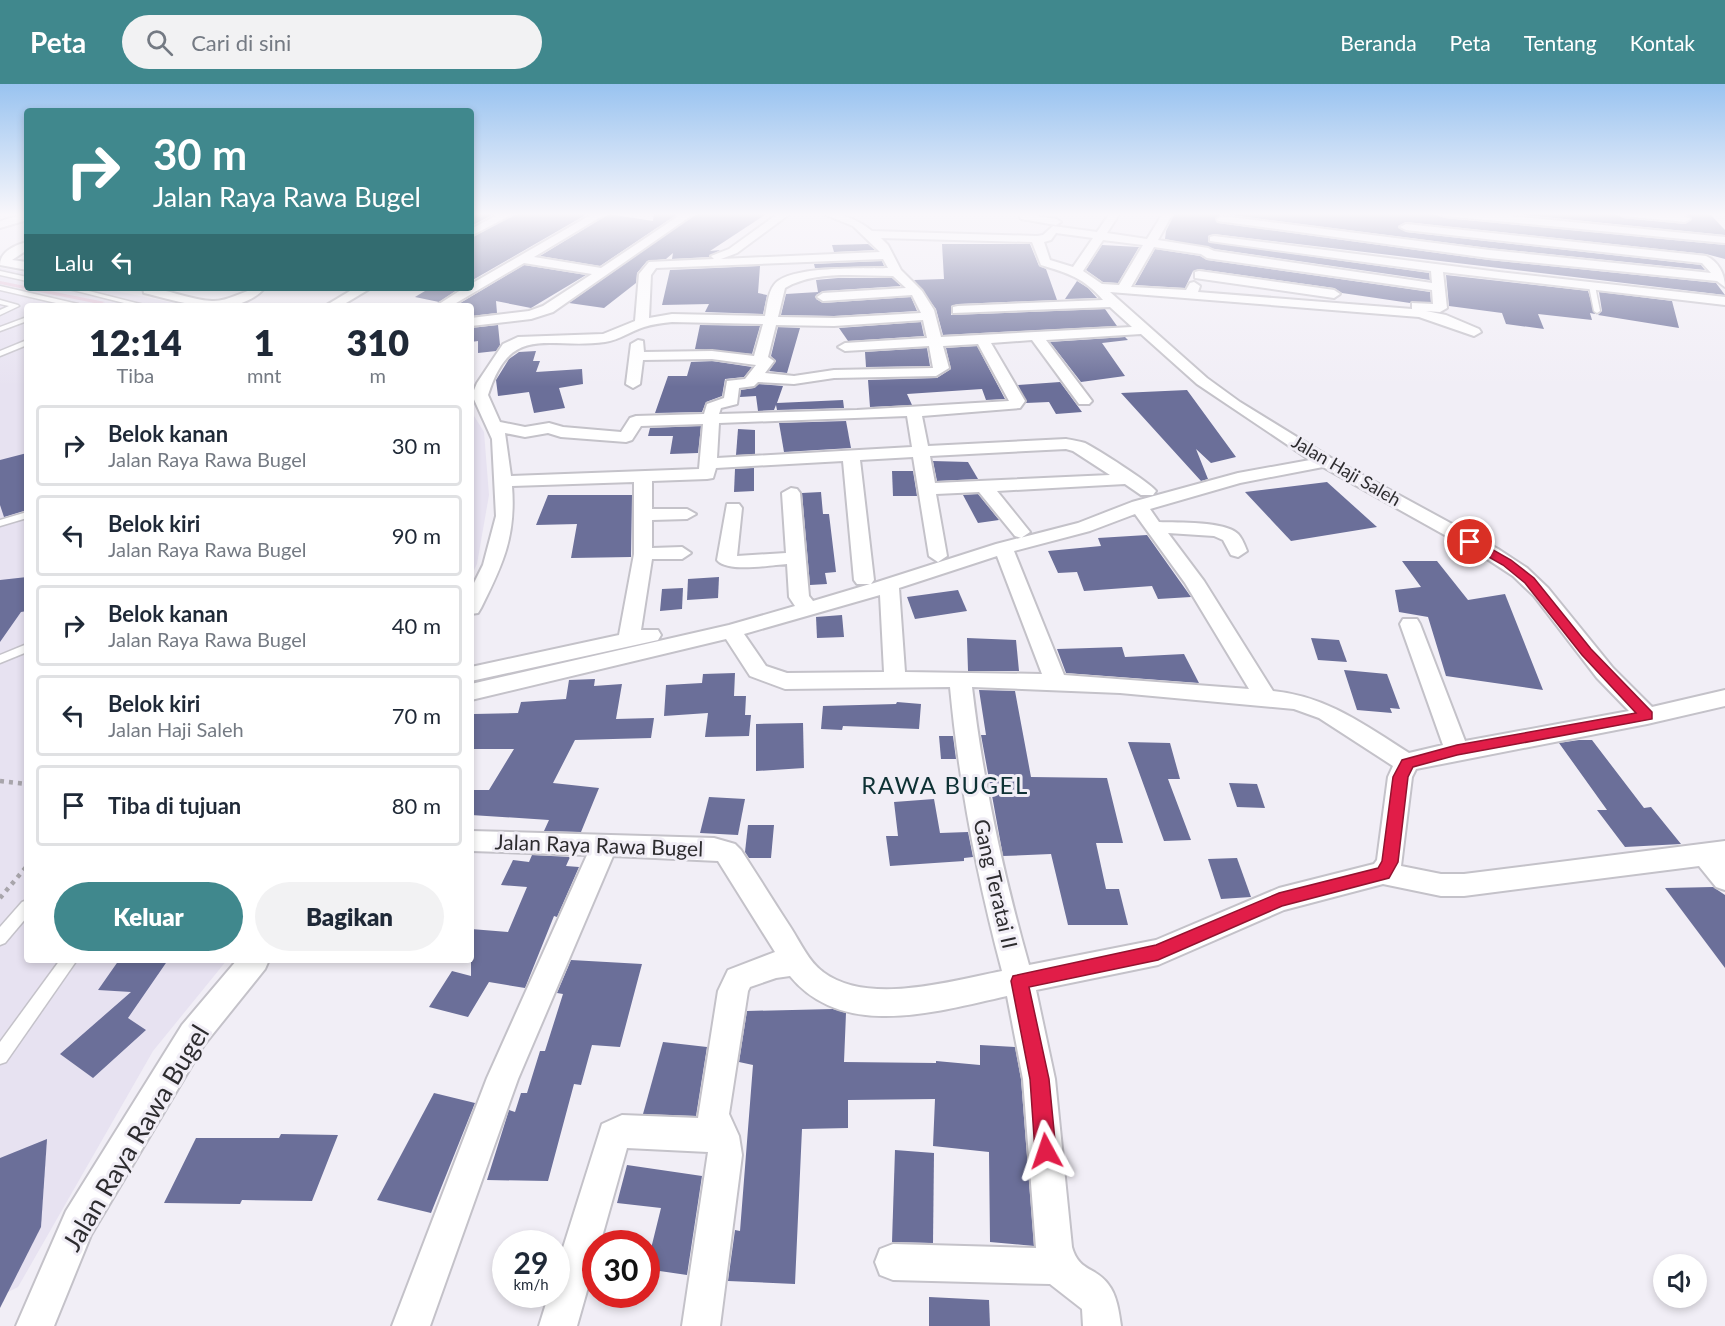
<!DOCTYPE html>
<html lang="id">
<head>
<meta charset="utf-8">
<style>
	body { margin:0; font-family:Lato,sans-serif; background:#f2f2f3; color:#1f2937; height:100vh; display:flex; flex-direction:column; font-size:22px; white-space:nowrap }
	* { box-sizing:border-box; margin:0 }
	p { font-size:20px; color:#747a83 }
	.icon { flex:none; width:33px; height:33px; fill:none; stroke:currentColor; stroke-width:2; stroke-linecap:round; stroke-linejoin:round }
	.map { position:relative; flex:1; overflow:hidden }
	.sheet { position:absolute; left:24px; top:219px; width:450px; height:660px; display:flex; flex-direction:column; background:#fff; border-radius:6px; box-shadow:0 3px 9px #0003 }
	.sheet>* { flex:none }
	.banner { position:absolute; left:24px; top:24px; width:450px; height:183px; border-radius:6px; box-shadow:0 3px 9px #0003; background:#40888d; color:#fff; overflow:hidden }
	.fabs { position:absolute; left:1653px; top:1170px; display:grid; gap:12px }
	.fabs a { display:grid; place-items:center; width:54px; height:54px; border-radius:50%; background:#fff; box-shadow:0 3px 9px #0003; font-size:30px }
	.speed { position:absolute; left:492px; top:1146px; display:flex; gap:12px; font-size:30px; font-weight:700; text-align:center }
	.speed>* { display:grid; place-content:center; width:78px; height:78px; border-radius:50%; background:#fff; box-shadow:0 3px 9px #0003; line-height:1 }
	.speed small { font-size:15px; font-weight:400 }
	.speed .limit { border:9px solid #d22; background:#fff; color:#111 }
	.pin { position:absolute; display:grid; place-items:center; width:51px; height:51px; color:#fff; margin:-26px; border:3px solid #fff; border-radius:50%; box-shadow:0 2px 6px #0007 }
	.me { position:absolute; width:66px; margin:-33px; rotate:355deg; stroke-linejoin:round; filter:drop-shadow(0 0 4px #0008) }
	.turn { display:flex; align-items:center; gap:21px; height:126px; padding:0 30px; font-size:27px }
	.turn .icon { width:78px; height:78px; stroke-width:2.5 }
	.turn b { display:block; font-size:42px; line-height:51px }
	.then { display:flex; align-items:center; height:57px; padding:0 30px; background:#0003; gap:12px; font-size:22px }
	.eta { display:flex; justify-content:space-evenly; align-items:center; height:102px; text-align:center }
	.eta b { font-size:36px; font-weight:800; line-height:42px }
	.primary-button { display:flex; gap:12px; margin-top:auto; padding:12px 30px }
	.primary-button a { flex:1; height:69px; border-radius:36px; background:#40888d; color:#fff; font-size:24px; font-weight:800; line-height:69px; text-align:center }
	.primary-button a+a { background:#f2f2f3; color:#1f2937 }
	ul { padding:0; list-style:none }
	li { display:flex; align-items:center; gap:18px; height:81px; margin:0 12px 9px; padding:0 18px; border:3px solid #e0e1e3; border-radius:6px }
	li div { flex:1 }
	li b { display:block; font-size:22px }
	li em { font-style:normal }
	header { display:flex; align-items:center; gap:36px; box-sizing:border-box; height:84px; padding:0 30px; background:#40888d; color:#fff }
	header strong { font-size:28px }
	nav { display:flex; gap:33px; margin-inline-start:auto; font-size:21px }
	.search { width:420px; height:54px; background:#f2f2f3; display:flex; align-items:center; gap:15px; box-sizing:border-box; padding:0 21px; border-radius:33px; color:#747a83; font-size:22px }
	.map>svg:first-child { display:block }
	.built { fill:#e7e2f1 }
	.green { fill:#e5c7db }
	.building { fill:#6b6f99 }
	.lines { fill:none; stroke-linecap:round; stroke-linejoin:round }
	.lane-casing { stroke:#c4c2c9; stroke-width:3 }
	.street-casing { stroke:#c4c2c9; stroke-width:4 }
	.path { stroke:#a8a5ab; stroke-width:4.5; stroke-dasharray:4 5; stroke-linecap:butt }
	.lane { fill:#fff; fill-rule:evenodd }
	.street { fill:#fff; fill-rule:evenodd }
	.route { fill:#e11d48; stroke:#92132f; stroke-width:1.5 }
	.labels { text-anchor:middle; stroke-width:6; stroke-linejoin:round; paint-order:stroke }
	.far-street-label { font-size:18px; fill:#2d2c2f; stroke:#f1eef6 }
	.street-label { font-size:21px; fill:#2d2c2f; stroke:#f1eef6 }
	.quarter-label { font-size:24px; letter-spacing:1.5px; fill:#0e3134; stroke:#f1eef6 }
	.near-street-label { font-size:26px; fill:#2d2c2f; stroke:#f1eef6 }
</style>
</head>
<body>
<header>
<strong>Peta</strong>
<div class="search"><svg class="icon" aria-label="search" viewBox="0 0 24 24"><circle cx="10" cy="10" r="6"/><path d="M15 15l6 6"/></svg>Cari di sini</div>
<nav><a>Beranda</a><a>Peta</a><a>Tentang</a><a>Kontak</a></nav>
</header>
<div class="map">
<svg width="1725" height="1242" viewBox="0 0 1725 1242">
	<rect width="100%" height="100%" fill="#f1eef6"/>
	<g class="built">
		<polygon points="0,184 27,189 27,204 101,204 189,222 27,222 27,876 227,876 153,967 18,1203 0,1212"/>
		<polygon points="471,327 484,348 489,411 477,480 471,492"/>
	</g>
	<polygon class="green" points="0,197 105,218 99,220 0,200"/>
	<g class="building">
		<polygon points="471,129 496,129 471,142"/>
		<polygon points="517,129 589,129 471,197 471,154"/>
		<polygon points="654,129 679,129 600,182 540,172 609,130 653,137"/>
		<polygon points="697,129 768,129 710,167 720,166 709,173 672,175 673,169 666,175 647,177 637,189 636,199 604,224 569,219"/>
		<polygon points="1175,129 1430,129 1445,134 1725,161 1725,175 1706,170 1406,138 1398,142 1406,148 1701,181 1705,186 1489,164 1222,130 1215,134 1218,139 1489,176 1716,199 1725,211 1214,150 1208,152 1208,158 1429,189 1430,196 1215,165 1165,155 1166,147"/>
		<polygon points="1505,129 1616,129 1623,134 1685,140 1692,134 1683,129 1709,129 1725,146 1725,151"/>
		<polygon points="868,160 875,166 834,168 832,161"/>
		<polygon points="942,160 1030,160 1039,182 1046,185 1057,216 958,220 951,222 951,231 1105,225 1117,242 943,251 936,225 914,196 944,195"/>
		<polygon points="1102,161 1139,163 1118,199 1103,198 1086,186"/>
		<polygon points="1155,165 1200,172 1207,176 1430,208 1431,218 1410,219 1342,209 1334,204 1199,185 1193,187 1185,204 1135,201"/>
		<polygon points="882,177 884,182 815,184 814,180"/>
		<polygon points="524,181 586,191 531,224 496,217 497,229 471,232 471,222 457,221"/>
		<polygon points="760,182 758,209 767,211 763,230 705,228 709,220 662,221 670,186"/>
		<polygon points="1446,191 1588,207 1595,230 1590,229 1592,236 1538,230 1544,245 1506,240 1502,229 1449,222"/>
		<polygon points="838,194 892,194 901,202 823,207 816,211 816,215 823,219 911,213 917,227 834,232 781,231 786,210 818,208 816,196"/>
		<polygon points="1077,197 1088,204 1097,214 1065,215"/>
		<polygon points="430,204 460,204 439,218 415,213"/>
		<polygon points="1599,208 1672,217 1679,244 1598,231 1602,227"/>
		<polygon points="921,238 924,252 848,257 839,244"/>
		<polygon points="498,241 500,261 496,267 478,269 478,257 471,258 471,244"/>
		<polygon points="700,241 760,242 752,270 695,265"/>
		<polygon points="778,243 800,244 787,289 769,287 776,277 771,272"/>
		<polygon points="1125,253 1128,256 1102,259 1125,292 1081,298 1050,258"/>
		<polygon points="977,262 1005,315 986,316 982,305 907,310 912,321 870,323 868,296 937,294 951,285 946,264"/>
		<polygon points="927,264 930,282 866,283 865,268"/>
		<polygon points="536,267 533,277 540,277 536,288 582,285 583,300 559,304 565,324 534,329 529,308 498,312 496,296 509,275 519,268"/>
		<polygon points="712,277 752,283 744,293 725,295 722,312 706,318 702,328 655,329 668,292 687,292 691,278"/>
		<polygon points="1060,298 1082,328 1056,330 1049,318 1026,319 1018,301"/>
		<polygon points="759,300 783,302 777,319 843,316 844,324 777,326 776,321 774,326 758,327 756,312 740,313 741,306 754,304"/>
		<polygon points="1187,306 1236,373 1211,379 1196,365 1208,395 1201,397 1121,309"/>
		<polygon points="846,337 851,364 784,368 779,339"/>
		<polygon points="701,342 698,369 670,370 673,352 648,352 650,344"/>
		<polygon points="738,345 755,346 755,370 736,371"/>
		<polygon points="27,369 27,426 4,433 0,421 0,376"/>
		<polygon points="933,377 968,378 978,395 937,397"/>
		<polygon points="754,384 754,407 734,408 735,385"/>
		<polygon points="892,387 913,387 917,412 893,412"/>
		<polygon points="1327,398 1377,443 1291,457 1245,408"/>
		<polygon points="821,408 823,430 829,430 836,488 825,489 827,500 810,501 802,409"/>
		<polygon points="978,410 999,436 978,439 963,411"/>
		<polygon points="548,411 632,411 631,473 571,474 577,440 536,441"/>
		<polygon points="1147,451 1191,513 1158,515 1152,502 1084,507 1077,488 1058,489 1048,467 1101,462 1098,454"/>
		<polygon points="1402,477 1437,477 1468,516 1505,510 1543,606 1446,592 1428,533 1399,528 1395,506 1421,503"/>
		<polygon points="27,493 27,527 21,528 0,558 0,496"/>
		<polygon points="719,493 718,514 687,516 688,495"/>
		<polygon points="683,504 682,525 660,527 662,505"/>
		<polygon points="958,506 967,527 915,535 907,513"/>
		<polygon points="842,531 844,553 817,554 816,533"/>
		<polygon points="967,554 1016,556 1019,587 968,587"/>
		<polygon points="1311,554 1339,556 1347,578 1318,576"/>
		<polygon points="1122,563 1125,573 1184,570 1199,599 1066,589 1057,565"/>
		<polygon points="1344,586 1387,590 1400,625 1390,624 1392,629 1357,626"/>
		<polygon points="735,589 734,612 746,612 745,631 751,631 749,652 705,653 708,629 664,632 666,601 702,599 703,590"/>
		<polygon points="595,595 594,602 622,600 616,635 654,634 651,654 575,656 553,699 599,704 581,748 544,747 549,736 471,731 471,706 489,706 514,665 471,665 471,639 474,630 518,629 521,618 566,615 569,596"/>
		<polygon points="979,606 1015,607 1031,693 1107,694 1123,759 1096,759 1106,805 1119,805 1128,841 1068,841 1051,770 1003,772 981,651 986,651"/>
		<polygon points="897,618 921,620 919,645 843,642 842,646 821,645 823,622 896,620"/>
		<polygon points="803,639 804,684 756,687 756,640"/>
		<polygon points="939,652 953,652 956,675 941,675"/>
		<polygon points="1579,656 1592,656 1644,724 1651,723 1681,760 1625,763 1597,726 1607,726 1559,659"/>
		<polygon points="1128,658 1170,659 1180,695 1168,695 1191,756 1164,757"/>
		<polygon points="1229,699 1257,700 1265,724 1237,723"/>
		<polygon points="709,713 745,715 738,751 700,749"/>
		<polygon points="934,715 940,749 968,748 973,773 964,774 964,777 890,782 886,752 898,752 894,718"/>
		<polygon points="748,741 774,741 771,774 749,774 745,768"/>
		<polygon points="532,771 570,773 566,782 579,783 557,833 554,832 525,904 489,898 468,933 429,923 452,887 471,892 471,845 508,848 527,803 501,801 513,776 529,778"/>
		<polygon points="1237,774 1251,813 1221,815 1208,775"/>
		<polygon points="1713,803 1725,811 1725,884 1665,804"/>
		<polygon points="119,876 168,876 128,934 146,946 93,994 60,970 131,908 98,906"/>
		<polygon points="571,876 642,880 620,963 592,961 581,1001 574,1000 548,1097 487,1096 509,1026 515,1028 521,1009 527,1009 540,967 545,967 563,910 557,909"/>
		<polygon points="833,925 846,929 844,978 936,979 936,977 980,981 980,961 1015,963 1021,995 1034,1162 990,1158 989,1068 933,1062 935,1015 848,1016 848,1044 802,1045 795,1200 728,1197 735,1146 740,1147 753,981 739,978 747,927"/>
		<polygon points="663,958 707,963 696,1032 643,1030"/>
		<polygon points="434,1009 475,1019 431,1129 377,1116"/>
		<polygon points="281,1050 338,1051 312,1117 242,1116 240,1120 164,1119 196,1054 279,1054"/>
		<polygon points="47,1055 41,1143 0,1224 0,1074"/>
		<polygon points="895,1066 934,1069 933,1159 892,1158"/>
		<polygon points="627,1081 702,1092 687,1191 646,1185 661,1124 617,1119"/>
		<polygon points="929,1213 989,1216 990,1242 929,1242"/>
	</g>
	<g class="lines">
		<defs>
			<g id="lane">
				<polygon points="0,187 27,193 27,197 0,191"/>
				<polygon points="1592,200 1595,202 1600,227 1597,229 1594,227 1589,202"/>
				<polygon points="0,202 78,220 81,222 69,222 0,206"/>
				<polygon points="65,204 77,204 148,222 136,222"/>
				<polygon points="0,216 18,221 19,222 0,231 0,226 9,222 0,220"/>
				<polygon points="27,233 27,237 0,247 0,243"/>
				<polygon points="27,256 27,261 0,272 0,267"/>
				<polygon points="27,428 27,434 0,442 0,436"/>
				<polygon points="27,560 27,568 0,579 0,571"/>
				<polygon points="27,816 27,833 5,859 0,861 0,843 22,818"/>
				<polygon points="60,876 77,876 6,978 0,980 0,958"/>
			</g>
			<g id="street">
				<polygon points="27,129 27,136 0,144 0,137"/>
				<polygon points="501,129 515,129 471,152 471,145"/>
				<polygon points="594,129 607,129 534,173 601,184 683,129 695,129 553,228 531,235 471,242 471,234 529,227 543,222 592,190 524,179 451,222 436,222 464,204 471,204 471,200"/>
				<path d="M779 129H791L737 169 721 175 880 168 853 142 821 129C840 129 856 134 872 147L1037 152 1043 151 1053 142 1097 148 1110 129H1120L1107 149 1147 155 1163 129H1173L1158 156 1208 164 1214 167 1432 199 1431 187 1210 157V153L1214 152 1499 188 1725 213V221L1443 188 1447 224 1440 228 1426 227 1446 231 1479 245 1481 248 1474 252 1419 233 1110 208 1207 294 1240 318 1331 374 1498 465 1527 484 1548 504 1613 584 1652 623 1725 606V622L1647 640 1416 685 1412 693 1401 782 1441 790H1464L1725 757V806L1716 803 1699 782 1464 812H1441L1383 800 1284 826 1158 881 1036 906 1055 995 1072 1163C1079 1188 1096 1183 1108 1200 1117 1211 1119 1228 1121 1242H1083L1082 1225 1050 1200 893 1196 880 1191 875 1178 880 1165 893 1160 1036 1164 1023 995 1007 912C939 927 843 957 790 892L776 894 750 903 748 907 729 1030 739 1052 742 1071 720 1242H682L708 1068 627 1064 600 1160H596V1175L577 1242H539L549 1210H556V1186L602 1040 622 1031 698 1034 718 907 728 886 775 868 718 777 613 772 518 995 430 1242H392L487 994 587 771 471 767V747L714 754 735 760 741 766C758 792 774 818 791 844 800 858 809 878 823 888 868 922 951 897 1002 887 977 793 959 700 950 603L785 605 750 592 726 555 471 616V600L729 541 795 522 789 513 787 480C771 481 727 489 717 476L727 420H739L742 424 737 472 786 469 782 409 791 404 797 405 800 409 809 512 813 517 870 500H857L854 496 843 377 716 384 713 394 707 395 652 397V425H687L696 430 687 435 652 436V464L682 463 691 469 682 475H652L641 546H658L661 551 658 556 471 597V583L619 551 634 470V398L512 402C516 452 503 480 481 524L478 529 471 530V505L483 481 496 432 492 355 472 311 477 299 503 260 518 253 603 250 635 237 639 190 649 178 714 175 711 172 729 165ZM1056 149 1093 154 1073 183 1050 176 1044 158 1051 156ZM881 154 1032 158 1041 181C1068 189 1084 194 1103 216L958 222 953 223V229L1110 223 1132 243 941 253 934 226 922 207 901 186 888 161ZM1103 156 1143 161 1119 201 1102 200 1083 187ZM1154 163 1201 170 1207 174 1432 206 1433 220 1412 219V225L1198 208 1200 202 1194 198 1190 199 1186 206 1131 203ZM883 175 888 184C864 185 788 181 774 201 768 208 767 223 765 232L672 230 649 234 651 191 656 184ZM893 192 906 204 823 209 817 213 823 217 912 211 921 229 834 234 778 233 785 204C815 186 859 192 893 192ZM923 236 927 254 845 259 838 263 845 267 929 262 933 284 834 286 794 292 765 289 774 277 768 273 776 241 834 242ZM672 238 763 240 754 272 712 267 644 268 643 257 638 256 631 260 626 300 633 304 640 300 643 276 712 275 756 281 745 295 727 297 724 314 707 320 704 330 636 332 630 334 621 348 563 343 549 339 525 343 500 338 488 311C511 238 547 266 605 258 619 256 631 247 644 243 653 240 663 239 672 238ZM1141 250 1197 300 1310 376 1238 389 1132 418 1078 439 996 460 871 500 874 496 860 376 913 373 929 472 938 478 947 472 936 410 979 408 1015 452 1021 454 1030 448 997 407 1125 400 1141 411H1153L1156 407C1149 398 1097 365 1085 359 1079 357 1072 356 1066 355L928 362 922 332 1020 324 1025 317 991 259 1032 256 1079 320H1089L1092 317 1046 256ZM978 260 1009 317 857 326 719 330 721 324 737 320 739 304 754 302 758 298 794 300 834 294 936 292 949 284 943 262ZM907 332 912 363 717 374 719 339ZM703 340 699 385 511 392 505 349 525 353 548 349 561 353 626 358 632 356 641 342ZM1066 365 1073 367 1110 391 935 399 930 372ZM1323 383 1484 473 1513 492 1534 512 1597 594 1629 627 1465 657 1420 540 1417 535H1403L1400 540 1443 661 1409 669C1365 641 1326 612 1273 607L1204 497 1168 449 1214 452 1223 456 1231 471 1238 473 1247 467C1245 462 1242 454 1238 450 1225 437 1178 439 1159 438L1150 425 1240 399ZM1135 430 1185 499 1249 605 1064 591 1014 467 1090 447ZM997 472 1042 590 905 588 899 504ZM880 511 884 588 787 589 766 582 744 550ZM972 603 1120 609 1294 625 1319 634 1393 682 1388 693 1377 776 1374 780 1279 804 1156 856 1029 881C1003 789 983 698 972 603Z"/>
				<polygon points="1018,129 1056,135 1061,138 1056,141 1021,135"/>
				<polygon points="1440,129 1480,129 1725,153 1725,159 1445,132"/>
				<path d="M1618 129C1635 129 1678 125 1690 135L1685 138 1623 132Z"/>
				<path d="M1222 132 1489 166 1711 189 1702 179 1406 146 1400 143 1406 140 1706 172C1718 177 1725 190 1725 203L1717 197 1489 174 1218 137 1217 135Z"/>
				<path d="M27 158V166L12 176 27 178V186L0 181C0 167 16 161 27 158Z"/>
				<polygon points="1199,187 1334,206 1340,210 1334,214 1195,194 1195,188"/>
				<path d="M143 204C167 204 189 216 212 217 231 218 244 204 265 204 234 237 181 218 144 209Z"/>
				<polygon points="355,204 371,204 341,222 325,222"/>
				<polygon points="237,876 269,876 265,885 204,961 91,1151 54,1242 16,1242 66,1127 182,941"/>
			</g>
		</defs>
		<use href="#lane" class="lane-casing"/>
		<use href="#street" class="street-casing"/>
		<g class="path">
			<polyline points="0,697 27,700"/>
			<polyline points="0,814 27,782"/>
		</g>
		<use href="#lane" class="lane"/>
		<use href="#street" class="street"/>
	</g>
	<linearGradient id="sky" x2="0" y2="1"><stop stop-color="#99c3f0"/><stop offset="0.43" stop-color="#f9f7fb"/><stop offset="1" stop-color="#f9f7fb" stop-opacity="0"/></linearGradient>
	<rect width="1725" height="303" fill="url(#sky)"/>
	<polygon class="route" points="1466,455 1474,455 1511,476 1534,494 1591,565 1652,628 1652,635 1457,671 1413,683 1408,693 1398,778 1389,794 1282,822 1158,876 1029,903 1049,995 1056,1067 1053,1074 1046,1077 1038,1074 1035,1067 1030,995 1011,897 1013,892 1156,861 1279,809 1378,784 1382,777 1393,693 1402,676 1457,661 1636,629 1582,571 1525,499 1503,481 1466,460"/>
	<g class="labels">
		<g class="far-street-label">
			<text transform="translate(1346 387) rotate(30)" y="6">Jalan Haji Saleh</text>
		</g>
		<g class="street-label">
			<text transform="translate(599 762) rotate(2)" y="7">Jalan Raya Rawa Bugel</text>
			<text transform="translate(995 800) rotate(77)" y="7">Gang Teratai II</text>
		</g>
		<g class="quarter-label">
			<text x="945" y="710">RAWA BUGEL</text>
		</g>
		<g class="near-street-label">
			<text transform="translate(136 1054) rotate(-59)" y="9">Jalan Raya Rawa Bugel</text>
		</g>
	</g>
</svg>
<div class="fabs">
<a><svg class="icon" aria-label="sound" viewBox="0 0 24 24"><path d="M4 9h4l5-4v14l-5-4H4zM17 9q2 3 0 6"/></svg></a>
</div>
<div class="speed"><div>29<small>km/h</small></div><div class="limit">30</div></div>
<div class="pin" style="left:1470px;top:458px;background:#d93025"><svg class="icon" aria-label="arrive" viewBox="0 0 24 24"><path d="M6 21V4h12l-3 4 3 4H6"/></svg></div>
<svg class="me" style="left:1046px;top:1067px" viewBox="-20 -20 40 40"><path d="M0-17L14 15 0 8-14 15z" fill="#e11d48" stroke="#fff" stroke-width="4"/></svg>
<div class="banner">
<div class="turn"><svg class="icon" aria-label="right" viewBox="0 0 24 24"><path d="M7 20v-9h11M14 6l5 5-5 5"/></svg><div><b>30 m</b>Jalan Raya Rawa Bugel</div></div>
<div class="then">Lalu<svg class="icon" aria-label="left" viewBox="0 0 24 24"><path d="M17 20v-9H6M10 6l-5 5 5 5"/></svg></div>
</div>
<section class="sheet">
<div class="eta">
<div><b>12:14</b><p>Tiba</p></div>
<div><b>1</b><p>mnt</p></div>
<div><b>310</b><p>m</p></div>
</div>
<ul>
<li><svg class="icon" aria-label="right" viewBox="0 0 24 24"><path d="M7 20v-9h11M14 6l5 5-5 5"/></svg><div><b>Belok kanan</b><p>Jalan Raya Rawa Bugel</p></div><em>30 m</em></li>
<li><svg class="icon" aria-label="left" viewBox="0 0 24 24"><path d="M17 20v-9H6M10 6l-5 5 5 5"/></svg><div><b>Belok kiri</b><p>Jalan Raya Rawa Bugel</p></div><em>90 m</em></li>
<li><svg class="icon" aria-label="right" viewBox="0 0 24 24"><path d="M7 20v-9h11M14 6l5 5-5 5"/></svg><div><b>Belok kanan</b><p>Jalan Raya Rawa Bugel</p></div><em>40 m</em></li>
<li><svg class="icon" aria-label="left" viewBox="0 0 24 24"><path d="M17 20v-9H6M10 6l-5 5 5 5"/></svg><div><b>Belok kiri</b><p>Jalan Haji Saleh</p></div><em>70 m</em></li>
<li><svg class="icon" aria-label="arrive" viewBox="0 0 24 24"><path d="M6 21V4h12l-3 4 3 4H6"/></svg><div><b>Tiba di tujuan</b></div><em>80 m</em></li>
</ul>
<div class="primary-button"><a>Keluar</a><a>Bagikan</a></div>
</section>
</div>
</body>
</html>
